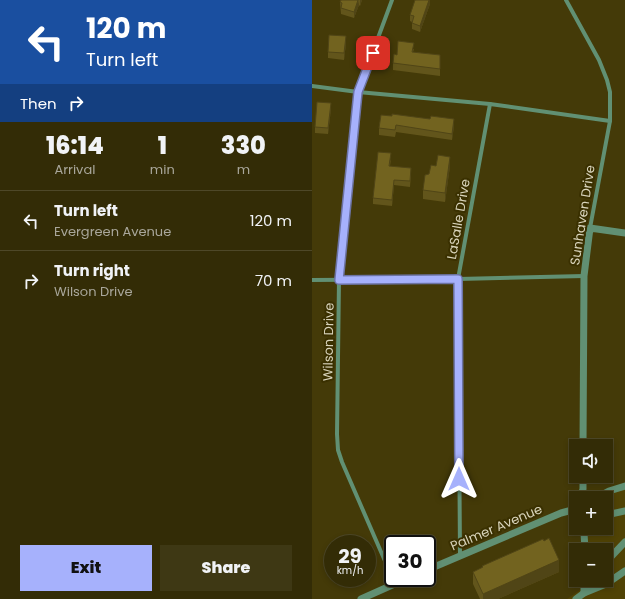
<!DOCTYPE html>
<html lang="en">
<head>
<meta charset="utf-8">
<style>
	body { margin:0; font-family:Poppins,sans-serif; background:#3e3814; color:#f1f3f6; height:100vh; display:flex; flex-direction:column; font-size:15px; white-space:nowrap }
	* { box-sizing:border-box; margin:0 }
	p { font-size:13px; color:#a9a79b }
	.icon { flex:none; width:22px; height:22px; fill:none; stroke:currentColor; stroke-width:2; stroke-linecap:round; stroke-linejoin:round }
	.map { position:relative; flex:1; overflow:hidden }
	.sheet { display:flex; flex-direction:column; background:#332c06; width:312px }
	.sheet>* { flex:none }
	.guide { background:#1a4fa0; color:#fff; overflow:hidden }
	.fabs { position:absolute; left:257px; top:439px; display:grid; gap:8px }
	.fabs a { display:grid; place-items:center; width:44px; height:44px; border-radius:0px; background:#332c06; box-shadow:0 2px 6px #0003,0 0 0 1px #4e4828; font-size:20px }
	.speed { position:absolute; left:12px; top:535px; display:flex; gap:8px; font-size:20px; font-weight:700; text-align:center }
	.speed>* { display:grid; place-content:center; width:52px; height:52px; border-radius:50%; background:#332c06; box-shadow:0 2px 6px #0003,0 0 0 1px #4e4828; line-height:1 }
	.speed small { font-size:10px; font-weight:400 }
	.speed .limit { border:2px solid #111; border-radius:6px; background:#fff; color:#111 }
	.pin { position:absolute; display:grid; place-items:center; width:34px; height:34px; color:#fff; margin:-17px; border-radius:8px; box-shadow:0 2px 6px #0006 }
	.me { position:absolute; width:44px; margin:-22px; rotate:0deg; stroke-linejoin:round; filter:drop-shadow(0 0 3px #0008) }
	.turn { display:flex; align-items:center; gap:14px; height:84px; padding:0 20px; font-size:18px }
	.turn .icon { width:52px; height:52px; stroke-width:2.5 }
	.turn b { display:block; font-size:28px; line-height:34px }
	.then { display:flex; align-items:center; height:38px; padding:0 20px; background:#0003; gap:8px; font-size:15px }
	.eta { display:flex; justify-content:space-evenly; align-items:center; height:68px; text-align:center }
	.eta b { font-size:24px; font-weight:800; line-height:28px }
	.cta { display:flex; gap:8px; margin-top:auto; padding:8px 20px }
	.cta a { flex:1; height:46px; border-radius:0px; background:#a6b1fc; color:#111; font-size:16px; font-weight:800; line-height:46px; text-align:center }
	.cta a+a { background:#3e3814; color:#f1f3f6 }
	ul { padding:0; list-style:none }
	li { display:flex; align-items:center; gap:12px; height:60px; padding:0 20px; border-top:1px solid #4e4828 }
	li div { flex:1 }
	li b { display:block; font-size:15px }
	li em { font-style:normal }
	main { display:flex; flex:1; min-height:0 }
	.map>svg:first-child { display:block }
	.built { fill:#504305 }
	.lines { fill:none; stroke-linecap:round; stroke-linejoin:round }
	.minor { stroke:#619073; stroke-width:4 }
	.tertiary { stroke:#619073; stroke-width:7 }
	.wall { fill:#62551b }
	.shaded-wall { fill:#504516 }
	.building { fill:#72631f; stroke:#504516 }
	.route-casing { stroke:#6c73a4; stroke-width:10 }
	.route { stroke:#a6b1fc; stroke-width:7 }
	.labels { text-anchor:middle; stroke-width:4; stroke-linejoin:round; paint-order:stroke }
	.street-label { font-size:13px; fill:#d9d4bb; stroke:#3a3000 }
</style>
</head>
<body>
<main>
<section class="sheet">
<div class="guide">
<div class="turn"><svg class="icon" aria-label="left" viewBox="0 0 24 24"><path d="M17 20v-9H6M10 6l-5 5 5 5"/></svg><div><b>120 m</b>Turn left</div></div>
<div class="then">Then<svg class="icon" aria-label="right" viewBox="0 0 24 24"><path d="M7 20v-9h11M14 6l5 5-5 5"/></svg></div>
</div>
<div class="eta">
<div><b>16:14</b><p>Arrival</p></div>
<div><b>1</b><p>min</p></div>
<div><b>330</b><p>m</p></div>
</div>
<ul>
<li><svg class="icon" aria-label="left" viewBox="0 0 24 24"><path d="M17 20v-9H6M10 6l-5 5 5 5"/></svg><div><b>Turn left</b><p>Evergreen Avenue</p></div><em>120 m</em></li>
<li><svg class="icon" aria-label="right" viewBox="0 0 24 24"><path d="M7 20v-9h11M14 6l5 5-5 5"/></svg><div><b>Turn right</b><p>Wilson Drive</p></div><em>70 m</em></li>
</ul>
<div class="cta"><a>Exit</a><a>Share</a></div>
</section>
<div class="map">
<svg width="313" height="599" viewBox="0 0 313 599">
	<rect width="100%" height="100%" fill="#443a08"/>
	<polygon class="built" points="313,484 313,599 255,599 274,586 274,580 294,580 294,550 275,550 274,528 294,528 294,498 280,498 298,488"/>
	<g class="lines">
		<g class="minor">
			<polyline points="80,0 46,92 27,280 25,434 26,450 30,462 83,584"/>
			<polyline points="254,0 287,60 295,80 298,92 298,121 278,228"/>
			<polyline points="0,86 46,92 178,104 298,121"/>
			<polyline points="0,280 146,279 272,276"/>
			<polyline points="148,555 146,279 178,104"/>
		</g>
		<g class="tertiary">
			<polyline points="271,446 272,276 278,228 313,233"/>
			<polyline points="268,498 271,489 271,476"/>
			<polyline points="284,498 297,491 313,486"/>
			<polyline points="294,515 313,511"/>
			<polyline points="271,528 272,533 273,550"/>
			<polyline points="294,562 313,542"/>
			<polyline points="115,570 249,513 264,509"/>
			<polyline points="272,592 272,580"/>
			<polyline points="272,593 294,584 313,571"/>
			<polyline points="49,599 96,578"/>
			<polyline points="264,599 272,593 280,580"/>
		</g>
	</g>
	<g class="wall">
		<polygon points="29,0 50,0 48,6 47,5 42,18 29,14 28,2"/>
		<polygon points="118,0 118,4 108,32 100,29 100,22 98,21 98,15"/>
		<polygon points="34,43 32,60 16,58 16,52"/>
		<polygon points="102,49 101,52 128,55 128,76 81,70 81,63 85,55"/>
		<polygon points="19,109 16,134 3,133 3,127"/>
		<polygon points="69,115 142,126 140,140 84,132 83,137 67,135 67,128"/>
		<polygon points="79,159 78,166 99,174 98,187 82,185 80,206 61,204 61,198"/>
		<polygon points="124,166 138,166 133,202 111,199 111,190 117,174"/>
		<polygon points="170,566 247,572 186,599 168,599 161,584 161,572 170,568"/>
	</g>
	<g class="shaded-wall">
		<polygon points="46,0 47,5 42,18 42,12"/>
		<polygon points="48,0 50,0 48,6"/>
		<polygon points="116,0 118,0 118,4 108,32 108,26"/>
		<polygon points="34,36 34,43 32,60 32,53"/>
		<polygon points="19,103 19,109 16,134 16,128"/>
		<polygon points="142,119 142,126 140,140 140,134"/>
		<polygon points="138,157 138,166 133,202 133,193"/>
		<polygon points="82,180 82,185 80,206 80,200"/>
		<polygon points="247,560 247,572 186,599 171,599 171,594"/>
	</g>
	<g class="building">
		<polygon points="29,0 46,0 42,12 29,8 30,3 28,2"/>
		<polygon points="103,0 117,0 108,26 100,23 102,16 98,15"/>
		<polygon points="17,35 34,36 32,53 16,52"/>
		<polygon points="86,41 102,43 100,52 128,55 128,69 81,63 82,54 85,55"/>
		<polygon points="5,102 19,103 16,128 3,127"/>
		<polygon points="80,114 118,119 119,116 142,119 140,134 84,125 83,130 67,128 69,115 80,116"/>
		<polygon points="66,152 79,153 77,166 99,168 98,181 82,180 80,200 61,198"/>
		<polygon points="126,155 138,157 133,193 111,190 113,175 117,174 119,165 124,166"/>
		<polygon points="237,538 247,560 171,594 161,572 171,567 170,566 231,539 232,541"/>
	</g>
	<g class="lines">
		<defs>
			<polyline id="route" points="61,53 46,92 27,280 146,279 147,479"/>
		</defs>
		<use href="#route" class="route-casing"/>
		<use href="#route" class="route"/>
	</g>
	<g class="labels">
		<g class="street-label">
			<text transform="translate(270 215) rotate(-81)" y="5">Sunhaven Drive</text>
			<text transform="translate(146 219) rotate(-80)" y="5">LaSalle Drive</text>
			<text transform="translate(16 342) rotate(-89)" y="5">Wilson Drive</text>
			<text transform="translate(184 527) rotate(-23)" y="5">Palmer Avenue</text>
		</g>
	</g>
</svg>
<div class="fabs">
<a><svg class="icon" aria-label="sound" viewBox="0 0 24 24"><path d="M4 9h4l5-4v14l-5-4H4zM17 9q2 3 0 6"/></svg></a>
<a>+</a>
<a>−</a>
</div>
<div class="speed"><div>29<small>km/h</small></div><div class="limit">30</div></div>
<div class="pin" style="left:61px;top:53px;background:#d93025"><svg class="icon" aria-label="arrive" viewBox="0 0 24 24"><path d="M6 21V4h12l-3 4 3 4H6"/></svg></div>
<svg class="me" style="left:147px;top:479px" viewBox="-20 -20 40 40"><path d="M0-17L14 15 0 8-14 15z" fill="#a6b1fc" stroke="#fff" stroke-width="4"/></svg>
</div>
</main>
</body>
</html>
